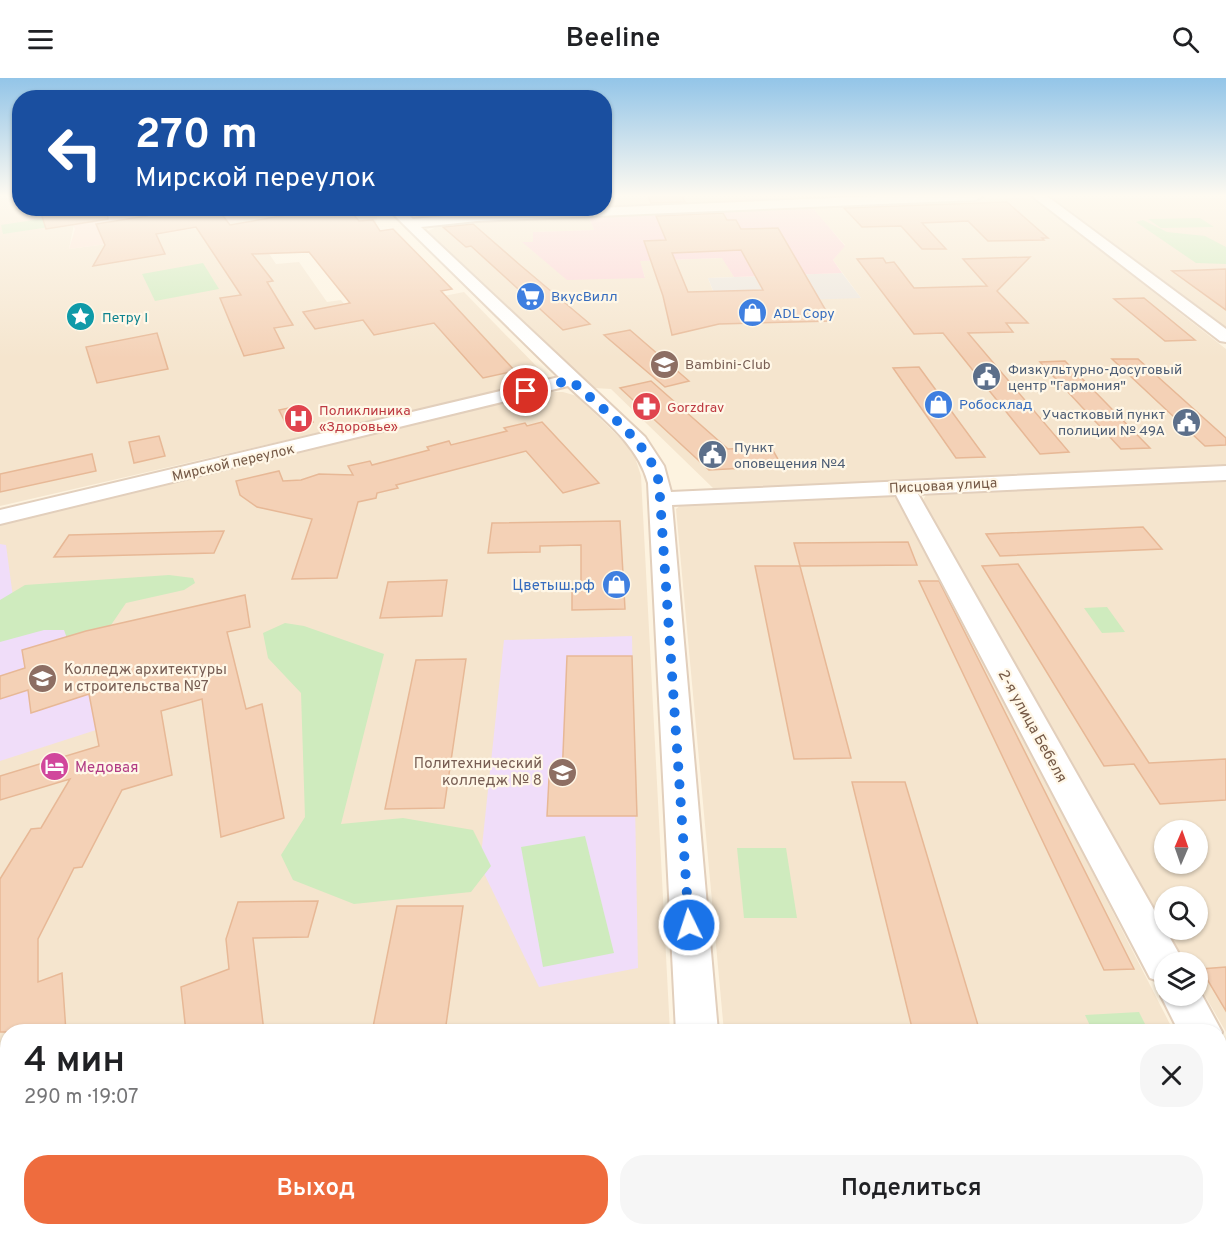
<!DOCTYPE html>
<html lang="ru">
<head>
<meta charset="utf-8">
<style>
	body { margin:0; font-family:Overpass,sans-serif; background:#f6f6f6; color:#202124; height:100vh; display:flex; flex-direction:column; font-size:22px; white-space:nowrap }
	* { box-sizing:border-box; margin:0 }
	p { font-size:20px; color:#757577 }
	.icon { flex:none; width:33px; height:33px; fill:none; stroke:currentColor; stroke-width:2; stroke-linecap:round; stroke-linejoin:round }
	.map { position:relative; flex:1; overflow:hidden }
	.sheet { position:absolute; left:0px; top:946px; width:1227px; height:212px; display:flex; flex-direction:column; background:#fff; border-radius:24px 24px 0 0; box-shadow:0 2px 4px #0004 }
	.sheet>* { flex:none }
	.hud { position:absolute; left:12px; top:12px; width:600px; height:126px; border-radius:24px; box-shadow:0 2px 4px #0004; background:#1a4fa0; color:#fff; overflow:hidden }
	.needle { width:39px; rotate:2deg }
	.fabs { position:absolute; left:1154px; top:742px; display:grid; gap:12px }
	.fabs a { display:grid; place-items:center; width:54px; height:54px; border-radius:50%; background:#fff; box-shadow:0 2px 4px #0004; font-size:30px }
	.pin { position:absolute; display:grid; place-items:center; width:51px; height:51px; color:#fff; margin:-26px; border:3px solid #fff; border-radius:50%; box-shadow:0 2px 6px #0007 }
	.me { position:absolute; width:66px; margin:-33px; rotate:356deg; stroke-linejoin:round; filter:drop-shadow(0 0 4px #0008) }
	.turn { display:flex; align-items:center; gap:21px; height:126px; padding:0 24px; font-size:27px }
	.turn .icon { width:78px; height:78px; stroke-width:2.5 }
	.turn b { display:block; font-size:42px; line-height:51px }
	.round { display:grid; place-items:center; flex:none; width:63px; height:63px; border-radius:24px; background:#f6f6f6 }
	.summary { display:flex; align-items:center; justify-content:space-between; height:102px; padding:0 24px }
	h1 { font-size:36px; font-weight:600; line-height:45px }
	.cta { display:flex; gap:12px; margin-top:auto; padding:12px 24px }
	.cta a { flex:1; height:69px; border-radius:24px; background:#ee6c3e; color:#fff; font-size:24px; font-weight:600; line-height:69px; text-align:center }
	.cta a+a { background:#f6f6f6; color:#202124 }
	header { display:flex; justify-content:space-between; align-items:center; height:78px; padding:0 24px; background:#fff; font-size:27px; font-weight:600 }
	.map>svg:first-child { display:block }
	.residential { fill:#f5e5ce; fill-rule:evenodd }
	.commercial { fill:#fee1d3 }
	.industrial { fill:#ebe4dc }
	.education { fill:#f0ddf9 }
	.medical { fill:#fcd3d6 }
	.green { fill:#cfebbe }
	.building { fill:#f4d1b6; stroke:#e7b896; stroke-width:1.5; fill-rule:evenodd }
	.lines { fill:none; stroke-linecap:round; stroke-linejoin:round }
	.minor-casing { stroke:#e2cfbc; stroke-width:4 }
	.minor { fill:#fff; fill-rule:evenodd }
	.route { stroke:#1a73e8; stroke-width:10; stroke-dasharray:0 18 }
	.labels { text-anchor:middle; stroke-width:4.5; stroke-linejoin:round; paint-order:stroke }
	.far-shop-label { font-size:14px; fill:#366cbe; stroke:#fff7e7; text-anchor:start }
	.far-culture-label { font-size:14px; fill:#0d838f; stroke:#fff7e7; text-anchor:start }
	.far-education-label { font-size:14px; fill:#785e54; stroke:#fff7e7; text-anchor:start }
	.far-service-label { font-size:14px; fill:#4e5e75; stroke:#fff7e7; text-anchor:start }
	.far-health-label { font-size:14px; fill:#be3a42; stroke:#fff7e7; text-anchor:start }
	.far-street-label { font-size:14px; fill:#755946; stroke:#fff7e7 }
	.shop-label { font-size:15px; fill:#366cbe; stroke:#fff7e7; text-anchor:end }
	.education-label { font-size:15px; fill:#785e54; stroke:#fff7e7; text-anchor:start }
	.street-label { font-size:15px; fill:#755946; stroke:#fff7e7 }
	.hotel-label { font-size:15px; fill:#b23c85; stroke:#fff7e7; text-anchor:start }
</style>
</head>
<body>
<header><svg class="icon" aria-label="menu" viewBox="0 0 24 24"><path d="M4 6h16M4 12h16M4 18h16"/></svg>Beeline<svg class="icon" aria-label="search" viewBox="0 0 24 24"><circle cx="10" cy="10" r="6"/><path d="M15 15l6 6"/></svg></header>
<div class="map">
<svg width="1226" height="1157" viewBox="0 0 1226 1157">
	<rect width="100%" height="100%" fill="#fdf3e0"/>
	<g class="residential">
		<polygon points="0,118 19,118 20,130 77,131 69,171 137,162 137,160 244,142 235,131 384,131 391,136 377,139 376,146 315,153 262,165 276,186 299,184 327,224 341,222 352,236 464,214 544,296 544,300 538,304 0,428"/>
		<polygon points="605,118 920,118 424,139 413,138 404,131 604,130"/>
		<polygon points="1073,118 1226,118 1226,249 1053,120"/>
		<polygon points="1024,120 1037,123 1226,271 1226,388 723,412 714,411 611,311 594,310 428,153 441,147 480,142 589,137 594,152 533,154 533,164 523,164 645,199 639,183 723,180 734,199 708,200 714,216 861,220 833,182 845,167 810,128"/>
		<polygon points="547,314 563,314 577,318 633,373 641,398 670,954 8,954 8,1150 470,1151 456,1157 0,1157 0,447"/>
		<path d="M1226 401V954L1197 904V885H1186L1167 852H1197V819H1164V846L922 424 927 415ZM1164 753H1197V786H1164Z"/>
		<polygon points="889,416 904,425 1174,954 724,954 676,431 682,426"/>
		<polygon points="1220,1042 1226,1055 1226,1157 743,1157 743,1151 1220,1150"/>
		<polygon points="555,1151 676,1151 676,1157 541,1157"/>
	</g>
	<polygon class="commercial" points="77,130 235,131 244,142 137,160 137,162 69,171 75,151 67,133"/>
	<polygon class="industrial" points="842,195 861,220 688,226 714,215 708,200"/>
	<g class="education">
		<polygon points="0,466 6,467 17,549 83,532 96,652 0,683"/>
		<polygon points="632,558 638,890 539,909 480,787 504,562"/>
	</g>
	<polygon class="medical" points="812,129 845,168 833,182 842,195 734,199 722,180 640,183 645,200 567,202 522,164 533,164 533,154 594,152 589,139"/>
	<g class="green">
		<polygon points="53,139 56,148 3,156 1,147"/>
		<polygon points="1200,140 1214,149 1161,150 1148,141"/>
		<polygon points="1143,142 1167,154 1205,158 1226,169 1226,186 1196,185 1136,144"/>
		<polygon points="203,185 219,211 155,223 142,196"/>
		<polygon points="169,497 193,500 195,505 184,512 126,525 111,547 111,583 78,591 64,552 44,552 0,564 0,522 25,507"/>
		<polygon points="1107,529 1125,554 1102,555 1084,530"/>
		<polygon points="285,545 304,548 384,576 341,746 403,740 473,752 491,788 471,814 354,826 293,802 281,777 305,739 301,615 268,580 263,555"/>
		<polygon points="585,758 614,875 543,889 521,769"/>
		<polygon points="737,770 786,770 797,840 744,840"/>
		<polygon points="1139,934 1149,954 1093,954 1085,937"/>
	</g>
	<g class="building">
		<polygon points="648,118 682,118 685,124 651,125"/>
		<polygon points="1007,124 1048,160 1042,160 1044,162 988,163 968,143 922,145 946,171 922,171 901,148 862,149 844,130"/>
		<polygon points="53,130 107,130 108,141 46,151 40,132"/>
		<polygon points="142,130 217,130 230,147 326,130 348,130 359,143 373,142 380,153 393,151 452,211 441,213 515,293 483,300 434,245 374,257 363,242 315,251 303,234 350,225 309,174 252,176 273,203 267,204 293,247 274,250 284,270 244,278 220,220 241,217 196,149 156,156 165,176 93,188 105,167 96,146 147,138"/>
		<path d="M723 135 727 142H736L741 151 778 150 832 243 719 246 672 257 663 218 644 163 666 162 656 138ZM741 172 763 212 688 214 672 175Z"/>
		<polygon points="473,146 520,187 590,246 563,252 471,168 466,169 443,149"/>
		<polygon points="1030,179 997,213 1028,245 1006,245 1013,254 968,255 1069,374 1040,376 943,255 914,256 857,181 883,180 886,185 894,184 914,210 987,208 963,181"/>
		<polygon points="1226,191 1226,232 1172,193 1202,192"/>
		<polygon points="1144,220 1195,262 1165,263 1114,221"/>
		<polygon points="630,252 689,303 665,309 604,257"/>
		<polygon points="157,255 168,291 97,305 86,269"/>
		<polygon points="1112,281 1138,281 1226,360 1226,367 1205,368"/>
		<polygon points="1065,283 1150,370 1121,371 1040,284"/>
		<polygon points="919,289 985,379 956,380 893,290"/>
		<polygon points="651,303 728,371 771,369 782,388 709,392 620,310"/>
		<polygon points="303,327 313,344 288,350 279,332"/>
		<polygon points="542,344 599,405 563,415 526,373 396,407 398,410 377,415 376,420 358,424 337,500 292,501 312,441 257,429 240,417 236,403 279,393 283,403 301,402 319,396 353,397 348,388 370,383 372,387 429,372 427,369 449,363 451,367 507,353 504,350 525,345 527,348"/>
		<polygon points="159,358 165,378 134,385 129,364"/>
		<polygon points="92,376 96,393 0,414 0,396"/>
		<polygon points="620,443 625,531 572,532 572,513 581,513 581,467 540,468 540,474 488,475 492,445"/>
		<polygon points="1143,449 1162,471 1000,478 986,456"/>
		<polygon points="224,453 214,475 54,479 69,457"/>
		<polygon points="908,464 917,487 800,488 794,465"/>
		<polygon points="1018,486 1149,685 1226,681 1226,722 1160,726 1134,686 1104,688 982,488"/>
		<polygon points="755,488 800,488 851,680 794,681"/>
		<polygon points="447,502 442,538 380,540 388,504"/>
		<polygon points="919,503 939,503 1134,891 1104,892"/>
		<polygon points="245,517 250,549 227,554 246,631 262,626 284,740 221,759 202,621 161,633 172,697 122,712 82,789 74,790 38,861 38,904 62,895 66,954 0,954 0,801 31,751 41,750 70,701 0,722 0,698 99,668 89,616 31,635 28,612 0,621 0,598 25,590 22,572 86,553"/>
		<polygon points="567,578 632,578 637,738 547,738 549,700 562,700"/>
		<polygon points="466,581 444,730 385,731 416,582"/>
		<polygon points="852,704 905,704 980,954 913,954"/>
		<polygon points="318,823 308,859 253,860 264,954 186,954 181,909 229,891 226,861 238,824"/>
		<polygon points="397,828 463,828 445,954 372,954"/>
		<polygon points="1226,889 1226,933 1201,891"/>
	</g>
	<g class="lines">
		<defs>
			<g id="minor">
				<path d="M882 118H983L976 122 477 143 421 149 645 359 664 388 671 414 1226 388V402L918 416 1178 874 1183 885H1164V905L1150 900 896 417 672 427 718 954H676L648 405C638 365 597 336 568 308L0 446V432L559 299 387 130H401L413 141 477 135Z"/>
				<polygon points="1032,118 1047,118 1226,251 1226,264 1220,263"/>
				<polygon points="1197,908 1222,954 1220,959 1220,954 1179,954 1161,918 1164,911 1164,918 1197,918"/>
				<polygon points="1220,967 1226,969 1226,1021 1220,1019"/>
				<polygon points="482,1150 541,1150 538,1157 479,1157"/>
				<rect x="688" y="1150" width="48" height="7"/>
			</g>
		</defs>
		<use href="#minor" class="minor-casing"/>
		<use href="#minor" class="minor"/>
	</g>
	<linearGradient id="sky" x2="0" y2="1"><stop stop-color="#93c5e8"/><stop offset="0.42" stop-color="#fefaf1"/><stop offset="1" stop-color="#fefaf1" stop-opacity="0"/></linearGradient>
	<rect width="1226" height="280" fill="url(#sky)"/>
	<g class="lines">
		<path class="route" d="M526 313 571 302C601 331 650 363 659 405L689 847"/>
	</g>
	<defs>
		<symbol id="supermarket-disc" viewBox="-11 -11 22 22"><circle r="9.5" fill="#3f7fe0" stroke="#fff7e7"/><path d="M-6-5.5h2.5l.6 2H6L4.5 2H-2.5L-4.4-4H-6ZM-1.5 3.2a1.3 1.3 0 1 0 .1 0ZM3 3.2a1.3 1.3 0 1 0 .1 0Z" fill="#fff"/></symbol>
		<symbol id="shop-disc" viewBox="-11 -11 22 22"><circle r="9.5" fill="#3f7fe0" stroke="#fff7e7"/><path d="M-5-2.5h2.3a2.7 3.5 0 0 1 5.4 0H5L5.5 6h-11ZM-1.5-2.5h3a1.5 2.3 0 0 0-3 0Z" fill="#fff"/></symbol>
		<symbol id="sight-disc" viewBox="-11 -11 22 22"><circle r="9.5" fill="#0f9aa8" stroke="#fff7e7"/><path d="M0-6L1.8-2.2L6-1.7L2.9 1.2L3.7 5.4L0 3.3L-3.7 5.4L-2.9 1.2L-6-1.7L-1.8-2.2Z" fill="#fff"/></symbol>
		<symbol id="school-disc" viewBox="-11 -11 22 22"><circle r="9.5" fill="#8d6e63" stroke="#fff7e7"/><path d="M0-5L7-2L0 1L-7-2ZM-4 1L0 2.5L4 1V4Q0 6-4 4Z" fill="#fff"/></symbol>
		<symbol id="civic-disc" viewBox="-11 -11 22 22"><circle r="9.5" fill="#5c6f8a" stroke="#fff7e7"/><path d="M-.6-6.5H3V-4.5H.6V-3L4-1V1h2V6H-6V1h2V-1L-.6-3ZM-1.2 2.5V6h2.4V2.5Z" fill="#fff"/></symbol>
		<symbol id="pharmacy-disc" viewBox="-11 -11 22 22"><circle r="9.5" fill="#e0444e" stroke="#fff7e7"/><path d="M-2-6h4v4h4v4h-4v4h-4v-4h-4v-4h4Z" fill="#fff"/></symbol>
		<symbol id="hospital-disc" viewBox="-11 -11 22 22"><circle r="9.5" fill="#e0444e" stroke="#fff7e7"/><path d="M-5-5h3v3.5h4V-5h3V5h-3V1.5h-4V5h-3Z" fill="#fff"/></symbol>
		<symbol id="university-disc" viewBox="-11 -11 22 22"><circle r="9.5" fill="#8d6e63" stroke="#fff7e7"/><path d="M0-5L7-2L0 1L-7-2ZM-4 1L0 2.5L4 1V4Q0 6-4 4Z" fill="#fff"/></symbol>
		<symbol id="hotel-disc" viewBox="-11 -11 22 22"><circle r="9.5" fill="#d1479c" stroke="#fff7e7"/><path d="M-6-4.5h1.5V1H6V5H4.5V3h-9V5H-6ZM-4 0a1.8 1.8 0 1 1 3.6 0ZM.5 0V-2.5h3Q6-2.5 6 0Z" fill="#fff"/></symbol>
	</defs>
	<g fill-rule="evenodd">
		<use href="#supermarket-disc" x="514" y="202" width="33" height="33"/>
		<use href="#shop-disc" x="736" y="218" width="33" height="33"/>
		<use href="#sight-disc" x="64" y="222" width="33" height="33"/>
		<use href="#school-disc" x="648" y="270" width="33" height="33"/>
		<use href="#civic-disc" x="970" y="282" width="33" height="33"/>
		<use href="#shop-disc" x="922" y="310" width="33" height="33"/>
		<use href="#pharmacy-disc" x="630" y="312" width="33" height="33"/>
		<use href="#hospital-disc" x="282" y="324" width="33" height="33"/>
		<use href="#civic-disc" x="1170" y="328" width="33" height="33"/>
		<use href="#civic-disc" x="696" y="360" width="33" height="33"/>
		<use href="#shop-disc" x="600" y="490" width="33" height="33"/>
		<use href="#university-disc" x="26" y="584" width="33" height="33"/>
		<use href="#hotel-disc" x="38" y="672" width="33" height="33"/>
		<use href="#university-disc" x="546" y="678" width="33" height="33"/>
	</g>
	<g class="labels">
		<g class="far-shop-label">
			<text x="551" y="223">ВкусВилл</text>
			<text x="773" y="240">ADL Copy</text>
			<text x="959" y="331">Робосклад</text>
		</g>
		<g class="far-culture-label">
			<text x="102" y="244">Петру I</text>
		</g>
		<g class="far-education-label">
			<text x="685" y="291">Bambini-Club</text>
		</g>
		<g class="far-service-label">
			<text x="1008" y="296">Физкультурно-досуговый<tspan x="1008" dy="16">центр "Гармония"</tspan></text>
			<text x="1165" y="341" text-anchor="end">Участковый пункт<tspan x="1165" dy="16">полиции № 49А</tspan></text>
			<text x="734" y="374">Пункт<tspan x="734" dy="16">оповещения №4</tspan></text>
		</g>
		<g class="far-health-label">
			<text x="667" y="334">Gorzdrav</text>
			<text x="319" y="337">Поликлиника<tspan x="319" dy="16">«Здоровье»</tspan></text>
		</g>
		<g class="far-street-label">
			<text transform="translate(233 384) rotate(-13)" y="5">Мирской переулок</text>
			<text transform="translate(943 407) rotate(-3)" y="5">Писцовая улица</text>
		</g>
		<g class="shop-label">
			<text x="595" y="512">Цветыш.рф</text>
		</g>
		<g class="education-label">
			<text x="64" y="596">Колледж архитектуры<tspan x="64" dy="17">и строительства №7</tspan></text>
			<text x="542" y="690" text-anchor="end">Политехнический<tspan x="542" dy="17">колледж № 8</tspan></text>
		</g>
		<g class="street-label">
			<text transform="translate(1033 648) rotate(61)" y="5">2-я улица Бебеля</text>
		</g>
		<g class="hotel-label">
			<text x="75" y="694">Медовая</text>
		</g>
	</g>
</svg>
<div class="fabs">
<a><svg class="needle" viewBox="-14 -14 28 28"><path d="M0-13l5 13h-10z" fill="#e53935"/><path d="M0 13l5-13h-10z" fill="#757577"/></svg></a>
<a><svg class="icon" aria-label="search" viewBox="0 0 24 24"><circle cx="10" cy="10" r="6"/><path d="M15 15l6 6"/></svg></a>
<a><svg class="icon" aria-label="layers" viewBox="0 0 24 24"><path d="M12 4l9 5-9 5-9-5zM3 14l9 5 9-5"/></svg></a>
</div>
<div class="pin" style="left:526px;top:313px;background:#d93025"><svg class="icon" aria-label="arrive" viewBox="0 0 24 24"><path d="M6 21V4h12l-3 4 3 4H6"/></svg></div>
<svg class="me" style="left:689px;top:847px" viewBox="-20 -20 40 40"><circle r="17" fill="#1a73e8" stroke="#fff" stroke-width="3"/><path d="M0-11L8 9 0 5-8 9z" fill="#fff"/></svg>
<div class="hud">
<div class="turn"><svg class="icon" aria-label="left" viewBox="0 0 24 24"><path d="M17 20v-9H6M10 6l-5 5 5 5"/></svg><div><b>270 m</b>Мирской переулок</div></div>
</div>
<section class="sheet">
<div class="summary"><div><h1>4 мин</h1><p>290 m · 19:07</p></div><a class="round"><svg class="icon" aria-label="close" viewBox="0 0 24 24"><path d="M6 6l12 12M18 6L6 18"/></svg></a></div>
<div class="cta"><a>Выход</a><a>Поделиться</a></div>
</section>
</div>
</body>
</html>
